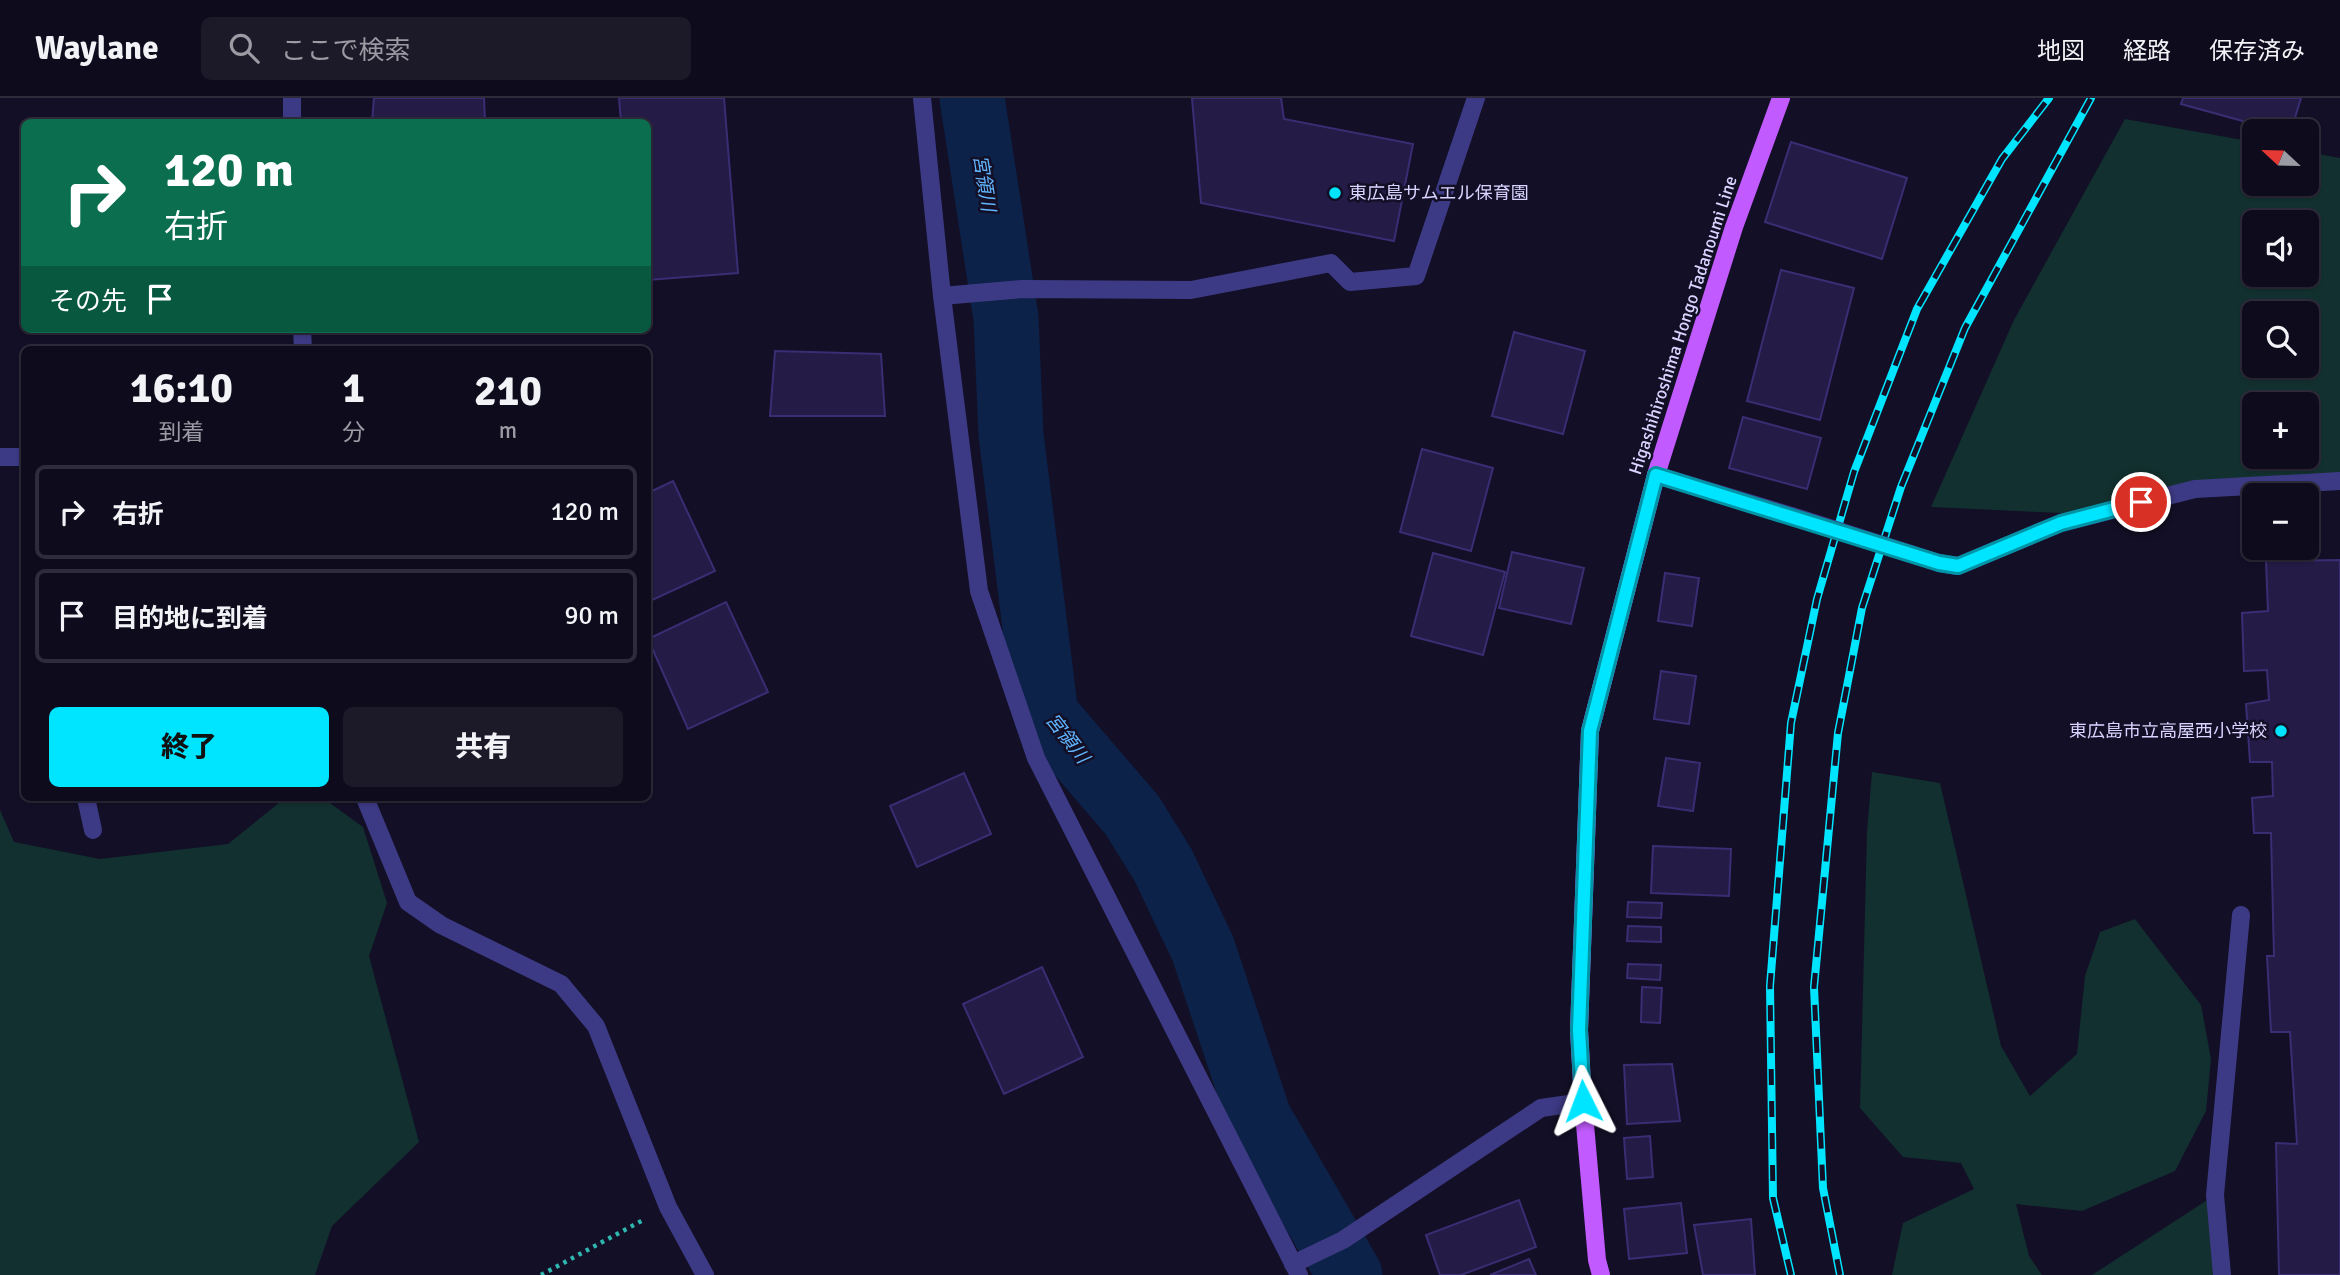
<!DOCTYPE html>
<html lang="ja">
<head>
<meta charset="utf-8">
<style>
	body { margin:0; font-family:Signika,"Noto Sans JP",sans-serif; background:#1c1929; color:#f1f3f6; height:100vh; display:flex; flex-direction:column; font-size:26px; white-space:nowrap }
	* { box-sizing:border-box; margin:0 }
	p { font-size:23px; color:#9b9ba3 }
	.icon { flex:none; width:38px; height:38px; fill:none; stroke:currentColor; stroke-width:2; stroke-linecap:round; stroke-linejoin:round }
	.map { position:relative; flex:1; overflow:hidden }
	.sheet { position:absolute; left:21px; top:248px; width:630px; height:455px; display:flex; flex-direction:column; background:#0e0b1c; border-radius:10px; box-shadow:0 2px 5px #0004,0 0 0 2px #2e2b3b }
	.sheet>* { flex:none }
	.guide { position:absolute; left:21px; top:21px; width:630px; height:214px; border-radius:10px; box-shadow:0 2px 5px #0004,0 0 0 2px #2e2b3b; background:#0b6e4f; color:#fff; overflow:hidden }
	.needle { width:46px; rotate:292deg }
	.buttons { position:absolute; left:2242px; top:21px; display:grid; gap:14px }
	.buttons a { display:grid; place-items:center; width:77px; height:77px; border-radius:10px; background:#0e0b1c; box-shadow:0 2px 5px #0004,0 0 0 2px #2e2b3b; font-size:35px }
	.pin { position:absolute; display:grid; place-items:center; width:60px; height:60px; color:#fff; margin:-30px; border:4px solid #fff; border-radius:50%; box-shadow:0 2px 7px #0007 }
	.me { position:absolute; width:77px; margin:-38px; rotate:357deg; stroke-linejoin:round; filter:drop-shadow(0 0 5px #0008) }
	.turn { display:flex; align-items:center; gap:24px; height:147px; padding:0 28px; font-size:32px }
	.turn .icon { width:91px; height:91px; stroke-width:2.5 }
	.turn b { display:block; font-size:49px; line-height:60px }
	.then { display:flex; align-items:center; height:66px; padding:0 28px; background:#0003; gap:14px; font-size:26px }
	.eta { display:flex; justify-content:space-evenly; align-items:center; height:119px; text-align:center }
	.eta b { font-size:42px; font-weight:800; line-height:49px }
	.primary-button { display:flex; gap:14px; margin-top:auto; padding:14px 28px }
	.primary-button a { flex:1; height:80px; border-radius:10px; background:#00e5ff; color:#111; font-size:28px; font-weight:800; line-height:80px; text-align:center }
	.primary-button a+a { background:#1c1929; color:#f1f3f6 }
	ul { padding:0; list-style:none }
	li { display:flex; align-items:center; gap:21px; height:94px; margin:0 14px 10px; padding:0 14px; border:4px solid #2e2b3b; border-radius:10px }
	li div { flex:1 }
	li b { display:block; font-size:26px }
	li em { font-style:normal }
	header { display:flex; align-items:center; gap:42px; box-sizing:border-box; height:98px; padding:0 35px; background:#0e0b1c; border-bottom:2px solid #2e2b3b }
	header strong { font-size:33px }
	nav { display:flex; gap:38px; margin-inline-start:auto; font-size:24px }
	.search { width:490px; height:63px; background:#1c1929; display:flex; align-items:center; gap:18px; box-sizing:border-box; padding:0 24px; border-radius:10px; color:#9b9ba3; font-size:26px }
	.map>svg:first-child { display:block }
	.green { fill:#12302f; fill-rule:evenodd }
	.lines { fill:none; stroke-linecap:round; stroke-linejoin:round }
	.river { stroke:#0c2248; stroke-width:65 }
	.building { fill:#241b47; stroke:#3b2d73; stroke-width:2 }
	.path { stroke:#2fb8b0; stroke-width:4.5; stroke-dasharray:3.5 5; stroke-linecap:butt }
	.minor { stroke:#3d3a85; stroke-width:18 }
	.major { stroke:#c25bff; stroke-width:18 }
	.rail-casing { stroke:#00e5ff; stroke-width:8 }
	.rail { stroke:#130f26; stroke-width:5; stroke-dasharray:16; stroke-linecap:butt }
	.minor-bridge { stroke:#3d3a85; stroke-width:18 }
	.route-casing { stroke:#0095a6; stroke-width:18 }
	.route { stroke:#00e5ff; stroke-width:12 }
	.poi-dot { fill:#00e5ff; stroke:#130f26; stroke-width:2.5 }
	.labels { text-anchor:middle; stroke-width:5; stroke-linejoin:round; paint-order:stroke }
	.poi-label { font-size:18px; fill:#d9d4ff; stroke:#130f26; text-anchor:start }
	.street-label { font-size:18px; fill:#d9d4ff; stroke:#130f26 }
	.water-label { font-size:19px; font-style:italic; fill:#62b6ff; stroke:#130f26 }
</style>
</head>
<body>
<header>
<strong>Waylane</strong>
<div class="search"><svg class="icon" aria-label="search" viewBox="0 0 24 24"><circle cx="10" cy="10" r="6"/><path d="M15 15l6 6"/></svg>ここで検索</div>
<nav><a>地図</a><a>経路</a><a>保存済み</a></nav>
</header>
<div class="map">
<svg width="2340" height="1177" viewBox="0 0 2340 1177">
	<rect width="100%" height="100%" fill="#130f26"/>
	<g class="green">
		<path d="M2125 21 2254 44V86H2306L2307 54 2340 60V383L2195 391 2083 416 1931 409 2014 222ZM2254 124H2306V177H2254ZM2254 215H2306V268H2254ZM2254 306H2306V359H2254Z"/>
		<polygon points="1872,674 1940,685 2001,948 2030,998 2077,956 2085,878 2100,834 2135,821 2201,907 2211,961 2206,1013 2175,1073 2082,1113 2016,1106 2029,1158 2042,1177 1892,1177 1903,1125 1974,1091 1961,1065 1903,1059 1860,1010 1867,734"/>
		<polygon points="285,700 323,700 363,729 387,805 369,858 419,1044 332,1128 315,1177 0,1177 0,712 14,744 100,761 228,746"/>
		<polygon points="2215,1097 2219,1177 2092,1177"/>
	</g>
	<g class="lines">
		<polyline class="river" points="972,0 1006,220 1011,337 1046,617 1132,717 1163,767 1203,851 1259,1020 1350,1177"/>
	</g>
	<g class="building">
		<polygon points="374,0 484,0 485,24 372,24"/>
		<polygon points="619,0 724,0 738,175 648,182 648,24 621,24"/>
		<polygon points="1192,0 1281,0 1284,21 1413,46 1394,143 1201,105"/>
		<polygon points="2183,0 2301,0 2291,33 2279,33 2181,6"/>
		<polygon points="1791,44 1907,80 1882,161 1765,124"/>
		<polygon points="1781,172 1854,190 1820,322 1747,303"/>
		<polygon points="1514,234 1585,253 1563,336 1492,318"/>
		<polygon points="775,253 881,256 885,318 770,318"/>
		<polygon points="1743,319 1821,340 1807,391 1729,370"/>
		<polygon points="1422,351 1493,370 1471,453 1400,434"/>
		<polygon points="673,383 715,473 648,504 648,395"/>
		<polygon points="1512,454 1584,470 1571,526 1499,510"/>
		<polygon points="1433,455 1505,474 1483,557 1411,538"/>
		<polygon points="2340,462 2340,1177 2279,1177 2276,1045 2297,1046 2290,934 2271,934 2267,858 2274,858 2271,735 2254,735 2252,700 2273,698 2272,664 2250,664 2246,606 2269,602 2267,572 2244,573 2242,515 2268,513 2266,463"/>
		<polygon points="1665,475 1699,480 1692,528 1658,523"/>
		<polygon points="726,504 768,594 688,631 648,541"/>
		<polygon points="1661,573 1696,578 1689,626 1654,621"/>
		<polygon points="1666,660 1700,665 1693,713 1658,708"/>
		<polygon points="964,675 991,736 917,769 890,708"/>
		<polygon points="1653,748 1731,751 1729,798 1651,795"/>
		<polygon points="1628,804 1662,805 1661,820 1627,819"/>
		<polygon points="1628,828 1661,829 1661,844 1627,843"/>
		<polygon points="1628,866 1661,867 1660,882 1627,880"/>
		<polygon points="1042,869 1083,959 1004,996 963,906"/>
		<polygon points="1642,889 1662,890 1660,925 1641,924"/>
		<polygon points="1672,966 1680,1023 1627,1026 1624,967"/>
		<polygon points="1650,1038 1653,1079 1627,1081 1624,1040"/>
		<polygon points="1519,1102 1536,1149 1461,1177 1440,1177 1426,1137"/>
		<polygon points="1681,1105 1687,1155 1629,1161 1624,1111"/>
		<polygon points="1751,1121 1755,1177 1703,1177 1694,1127"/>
		<polygon points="1529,1161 1536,1177 1490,1177"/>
	</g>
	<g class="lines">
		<polyline class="path" points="541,1177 645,1121"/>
		<g class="minor">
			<polyline points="922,0 942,198 979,493 1036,660 1299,1177"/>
			<polyline points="292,24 292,0"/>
			<polyline points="942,198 1022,191 1191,192 1331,165 1350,184 1416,178 1476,0"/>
			<polyline points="302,231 303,252"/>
			<polyline points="0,359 24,359"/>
			<polyline points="1656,377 1792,418"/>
			<polyline points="1939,465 1958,468 2061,425 2195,391 2340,383"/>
			<polyline points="86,700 93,732"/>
			<polyline points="365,700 408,804 441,827 561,886 596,928 668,1109 705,1177"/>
			<polyline points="1293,1166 1343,1142 1541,1010 1583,1004"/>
			<polyline points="2222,1177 2215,1097 2241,817"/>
		</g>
		<polyline class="major" points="1601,1177 1597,1162 1583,1004 1579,932 1590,633 1656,377 1734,129 1781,0"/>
		<defs>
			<g id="rail">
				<polyline points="1791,1177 1773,1100 1770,888 1791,625 1817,501 1854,374 1917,211 2002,61 2049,0"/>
				<polyline points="1840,1177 1823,1090 1814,889 1838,635 1862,510 1901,389 1965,230 2091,0"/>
			</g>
		</defs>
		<use href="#rail" class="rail-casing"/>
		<use href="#rail" class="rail"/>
		<polyline class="minor-bridge" points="1792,418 1939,465"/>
	</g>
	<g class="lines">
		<defs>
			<polyline id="route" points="1583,1003 1579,932 1590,633 1656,377 1939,465 1958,468 2061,425 2141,404"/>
		</defs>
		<use href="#route" class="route-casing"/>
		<use href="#route" class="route"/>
	</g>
	<g class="poi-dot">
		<circle cx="1335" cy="95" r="7"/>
		<circle cx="2281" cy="633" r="7"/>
	</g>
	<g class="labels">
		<g class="poi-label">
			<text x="1349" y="101">東広島サムエル保育園</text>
			<text x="2267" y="639" text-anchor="end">東広島市立高屋西小学校</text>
		</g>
		<g class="street-label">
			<text transform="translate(1683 227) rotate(-72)" y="6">Higashihiroshima Hongo Tadanoumi Line</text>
		</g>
		<g class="water-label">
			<text transform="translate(985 85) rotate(81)" y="7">宮領川</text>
			<text transform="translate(1068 640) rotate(52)" y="7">宮領川</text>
		</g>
	</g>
</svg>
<div class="buttons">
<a><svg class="needle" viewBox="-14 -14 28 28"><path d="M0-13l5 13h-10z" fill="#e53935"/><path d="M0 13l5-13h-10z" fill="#9b9ba3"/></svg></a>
<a><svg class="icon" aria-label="sound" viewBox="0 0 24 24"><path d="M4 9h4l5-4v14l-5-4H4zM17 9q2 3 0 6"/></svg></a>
<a><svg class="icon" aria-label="search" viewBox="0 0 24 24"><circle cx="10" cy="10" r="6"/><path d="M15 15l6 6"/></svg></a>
<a>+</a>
<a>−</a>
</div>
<div class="pin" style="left:2141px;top:404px;background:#d93025"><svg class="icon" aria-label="arrive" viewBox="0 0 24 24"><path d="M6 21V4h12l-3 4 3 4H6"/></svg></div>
<svg class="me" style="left:1583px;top:1003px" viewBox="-20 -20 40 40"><path d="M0-17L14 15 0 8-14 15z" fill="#00e5ff" stroke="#fff" stroke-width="4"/></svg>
<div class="guide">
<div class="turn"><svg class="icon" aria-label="right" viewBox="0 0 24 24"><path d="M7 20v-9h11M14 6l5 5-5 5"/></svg><div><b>120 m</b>右折</div></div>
<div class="then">その先<svg class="icon" aria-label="arrive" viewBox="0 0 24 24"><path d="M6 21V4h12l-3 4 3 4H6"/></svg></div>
</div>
<section class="sheet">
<div class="eta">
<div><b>16:10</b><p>到着</p></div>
<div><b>1</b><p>分</p></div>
<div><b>210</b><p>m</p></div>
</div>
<ul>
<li><svg class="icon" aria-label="right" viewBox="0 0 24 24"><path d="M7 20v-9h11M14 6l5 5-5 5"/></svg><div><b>右折</b></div><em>120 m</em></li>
<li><svg class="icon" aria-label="arrive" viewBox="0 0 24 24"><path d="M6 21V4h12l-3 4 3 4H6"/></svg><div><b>目的地に到着</b></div><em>90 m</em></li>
</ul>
<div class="primary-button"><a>終了</a><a>共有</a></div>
</section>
</div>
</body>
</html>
